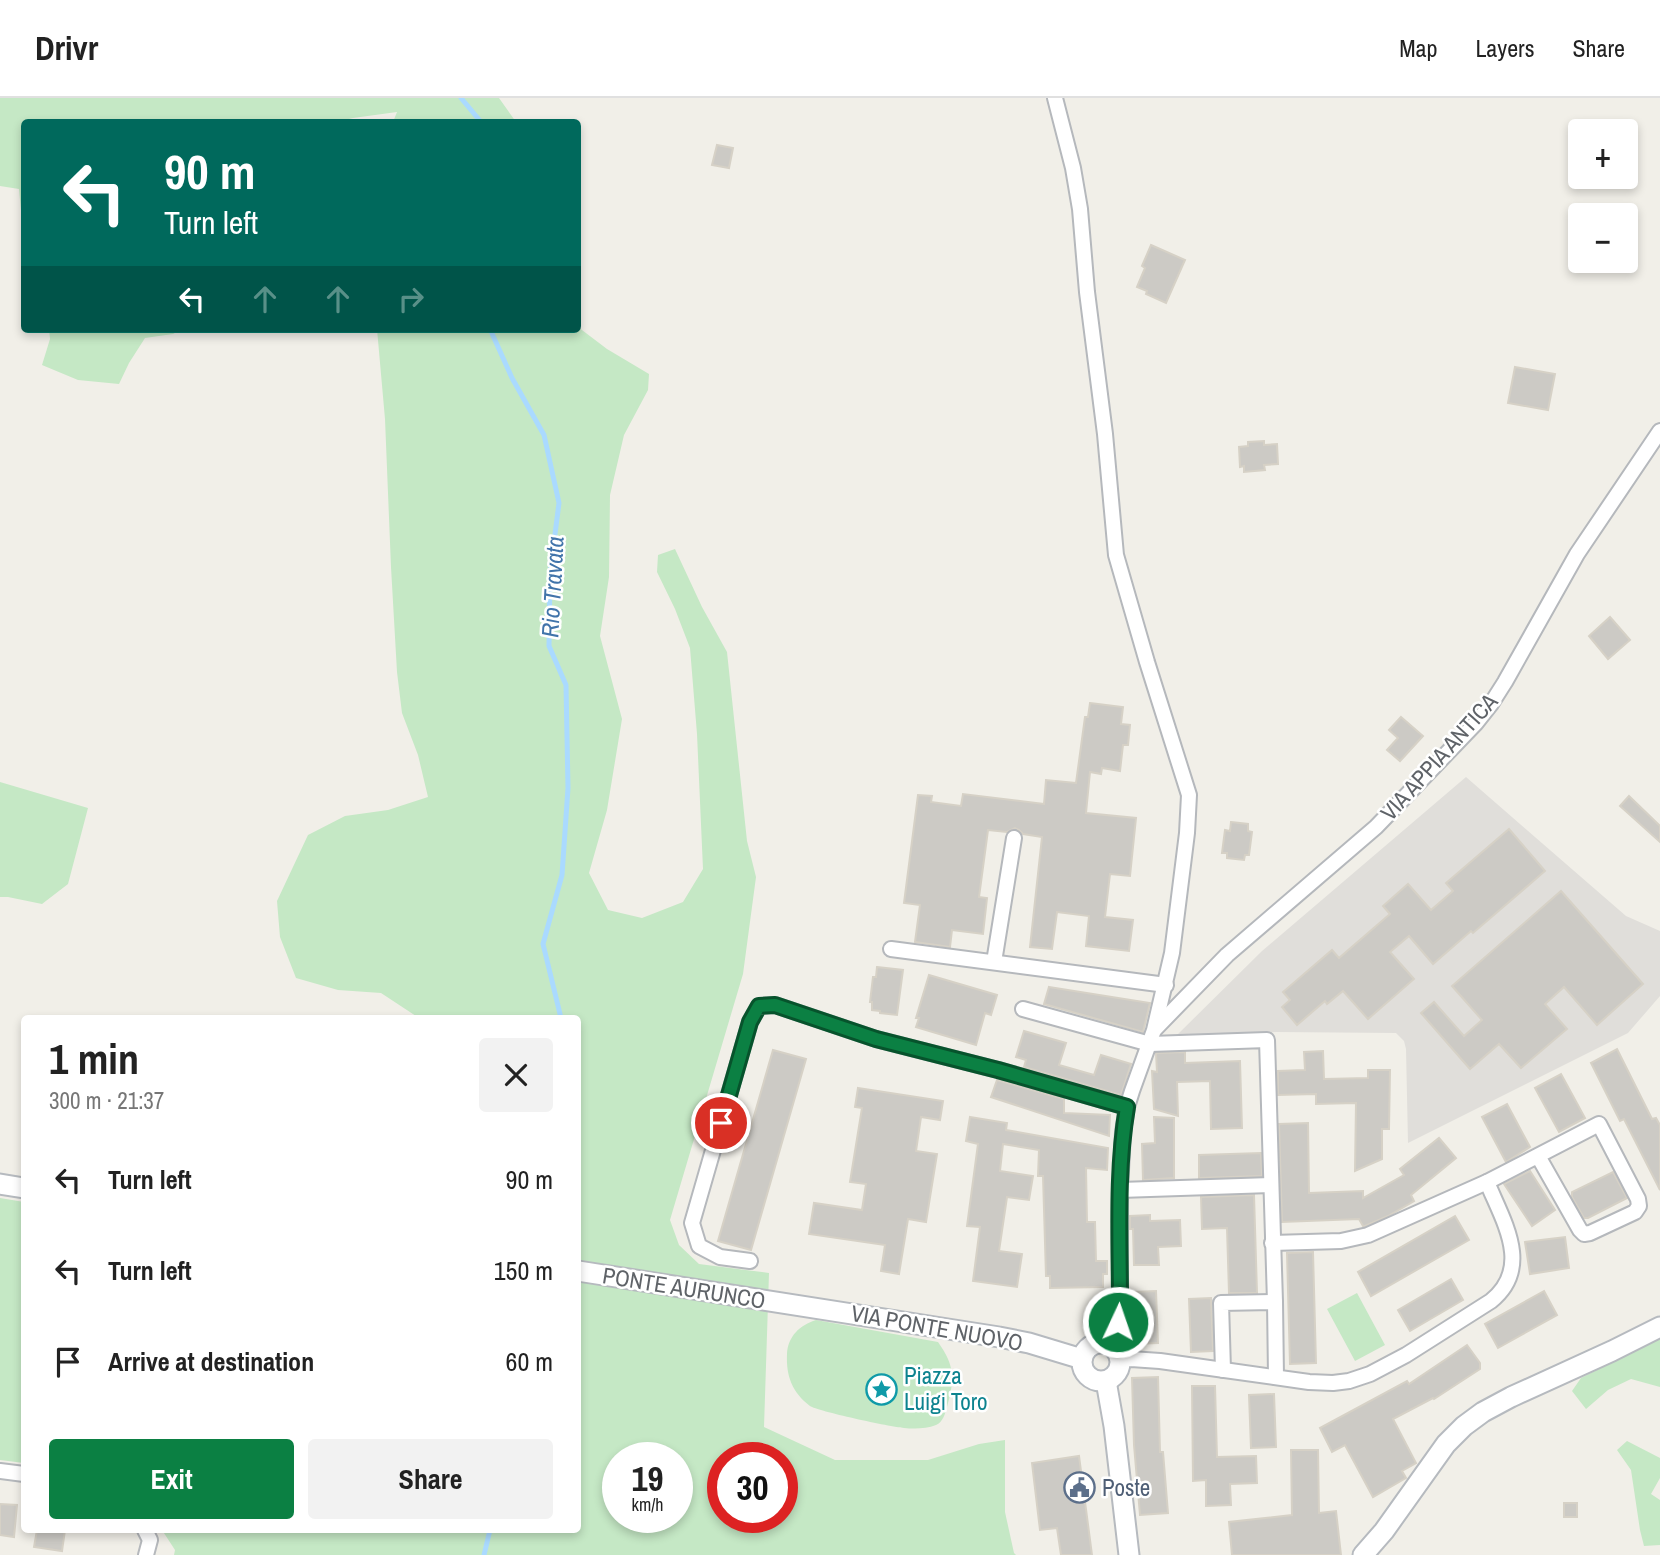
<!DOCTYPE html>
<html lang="en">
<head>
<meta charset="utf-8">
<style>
	body { margin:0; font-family:"Archivo Narrow",sans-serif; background:#f2f2f2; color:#222; height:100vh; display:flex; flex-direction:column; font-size:26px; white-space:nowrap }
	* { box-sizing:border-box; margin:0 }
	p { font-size:23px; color:#767676 }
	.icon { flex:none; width:38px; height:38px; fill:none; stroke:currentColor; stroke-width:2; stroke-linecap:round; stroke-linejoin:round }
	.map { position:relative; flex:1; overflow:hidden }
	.drawer { position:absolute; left:21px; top:917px; width:560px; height:518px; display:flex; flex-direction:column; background:#fff; border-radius:7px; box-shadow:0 4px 10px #0003 }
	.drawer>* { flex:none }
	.top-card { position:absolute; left:21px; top:21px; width:560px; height:214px; border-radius:7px; box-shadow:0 4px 10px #0003; background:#00695c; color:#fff; overflow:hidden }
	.buttons { position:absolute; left:1568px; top:21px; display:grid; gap:14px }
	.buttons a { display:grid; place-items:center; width:70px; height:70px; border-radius:7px; background:#fff; box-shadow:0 4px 10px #0003; font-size:35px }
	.speed { position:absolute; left:602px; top:1344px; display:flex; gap:14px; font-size:35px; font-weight:700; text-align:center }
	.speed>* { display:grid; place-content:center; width:91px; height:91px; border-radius:50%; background:#fff; box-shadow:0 4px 10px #0003; line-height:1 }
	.speed small { font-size:18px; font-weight:400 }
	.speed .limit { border:10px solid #d22; background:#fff; color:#111 }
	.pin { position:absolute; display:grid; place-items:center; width:60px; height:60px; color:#fff; margin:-30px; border:4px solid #fff; border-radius:50%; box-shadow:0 2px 7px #0007 }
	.me { position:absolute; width:77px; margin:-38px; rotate:3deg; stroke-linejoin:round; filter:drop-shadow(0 0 5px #0008) }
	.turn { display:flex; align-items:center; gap:24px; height:147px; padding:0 28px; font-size:32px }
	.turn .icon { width:91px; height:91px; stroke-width:2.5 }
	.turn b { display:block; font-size:49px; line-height:60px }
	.lanes { display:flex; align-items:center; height:66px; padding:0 28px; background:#0003; justify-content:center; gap:35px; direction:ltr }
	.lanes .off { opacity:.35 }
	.round { display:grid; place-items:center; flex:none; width:74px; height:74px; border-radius:7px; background:#f2f2f2 }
	.head { display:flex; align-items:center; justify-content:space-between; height:119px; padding:0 28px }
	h1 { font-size:42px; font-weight:700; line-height:52px }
	.button { display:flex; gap:14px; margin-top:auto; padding:14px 28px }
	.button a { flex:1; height:80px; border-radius:7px; background:#0b8043; color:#fff; font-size:28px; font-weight:700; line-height:80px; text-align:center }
	.button a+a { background:#f2f2f2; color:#222 }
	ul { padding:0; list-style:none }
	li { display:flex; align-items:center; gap:21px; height:91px; padding:0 28px }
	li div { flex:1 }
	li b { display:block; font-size:26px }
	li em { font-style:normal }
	header { display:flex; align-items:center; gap:42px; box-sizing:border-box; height:98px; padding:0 35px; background:#fff; border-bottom:2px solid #e0e0e0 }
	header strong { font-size:33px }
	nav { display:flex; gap:38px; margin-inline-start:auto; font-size:24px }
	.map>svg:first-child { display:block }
	.industrial { fill:#e0deda }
	.green { fill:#c5e8c5; fill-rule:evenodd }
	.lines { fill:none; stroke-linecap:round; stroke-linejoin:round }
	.stream { stroke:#aadaff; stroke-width:5 }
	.building { fill:#cccac5; stroke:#d6d1c6; stroke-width:2 }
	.street-casing { stroke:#b5b8bc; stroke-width:18 }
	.secondary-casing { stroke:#b6babf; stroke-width:23 }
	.street { stroke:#fff; stroke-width:14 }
	.secondary { stroke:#fff; stroke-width:19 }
	.route-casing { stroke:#07532c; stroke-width:18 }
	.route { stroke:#0b8043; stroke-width:12 }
	.labels { text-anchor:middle; stroke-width:5; stroke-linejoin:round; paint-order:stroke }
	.street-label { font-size:23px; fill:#5f6368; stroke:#fff }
	.culture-label { font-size:23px; fill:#0d838f; stroke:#fff; text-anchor:start }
	.service-label { font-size:23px; fill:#4e5e75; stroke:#fff; text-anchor:start }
	.water-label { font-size:24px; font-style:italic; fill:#4174aa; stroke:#fff }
</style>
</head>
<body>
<header>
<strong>Drivr</strong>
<nav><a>Map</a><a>Layers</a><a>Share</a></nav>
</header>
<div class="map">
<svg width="1660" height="1457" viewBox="0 0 1660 1457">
	<rect width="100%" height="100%" fill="#f1efe8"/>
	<polygon class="industrial" points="1466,679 1626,818 1660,833 1660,898 1628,935 1408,1045 1406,951 1404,943 1396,935 1277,934 1175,939 1262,853"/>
	<g class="green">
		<polygon points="0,0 499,0 516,24 393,24 397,14 353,20 337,24 24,24 24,180 22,176 23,134 19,91 0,88"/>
		<path d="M578 229 607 251 649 276 648 292 624 337 610 397 609 479 600 538 622 621 607 712 589 775 608 812 642 820 683 804 703 771 697 636 690 550 675 511 657 474 658 457 675 451 702 509 727 554 747 743 756 779 743 876 670 1122 679 1147 699 1166 769 1175 764 1329 835 1362H928L979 1346 1005 1342V1414L1014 1455 1016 1457H174L175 1452 162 1432H578V920H419L381 895 338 892 296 880 280 839 277 803 308 737 345 718 388 712 428 699 418 657 402 615 397 574 391 469 385 321 377 231H578ZM618 1360H677V1419H618ZM723 1360H782V1419H723Z"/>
		<polygon points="49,231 182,231 173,236 145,240 129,265 119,286 78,282 42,267 50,241"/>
		<polygon points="0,684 88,710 68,786 42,806 8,799 0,799"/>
		<polygon points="0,1100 24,1104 24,1365 0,1362"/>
		<polygon points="1357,1195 1385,1247 1355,1263 1327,1211"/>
		<path d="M816 1222 938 1244C955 1268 955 1281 947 1309 945 1316 943 1324 936 1327 926 1331 914 1331 904 1330 891 1329 817 1313 810 1308 792 1294 786 1278 787 1256 788 1238 800 1227 816 1222Z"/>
		<polygon points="1660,1240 1660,1289 1631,1281 1608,1292 1586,1311 1572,1293 1581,1280"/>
		<polygon points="1627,1343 1660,1360 1660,1380 1651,1396 1660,1402 1660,1447 1644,1448 1640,1432 1631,1372 1617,1352"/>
	</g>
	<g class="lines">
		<g class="stream">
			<polyline points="461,0 481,24"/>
			<polyline points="490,231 512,280 544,337 559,405 550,475 549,548 566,587 568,690 562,777 543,846 561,920"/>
			<polyline points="484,1457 490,1432"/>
		</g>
	</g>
	<g class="building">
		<polygon points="717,47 733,50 729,70 712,67"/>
		<polygon points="1151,147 1185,162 1166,205 1146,196 1147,193 1137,189 1145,170 1142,168"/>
		<polygon points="1515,269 1555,276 1548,312 1508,305"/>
		<polygon points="1264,343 1264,347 1277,346 1278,366 1264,367 1265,372 1244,374 1244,368 1240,369 1239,349 1248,348 1248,344"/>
		<polygon points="1610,519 1630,542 1608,561 1589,538"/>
		<polygon points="1090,605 1123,609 1121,626 1130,627 1128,647 1123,647 1120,673 1102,670 1101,676 1090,674 1086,715 1136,720 1130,778 1110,776 1105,819 1133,822 1129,853 1086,848 1089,818 1057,814 1052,851 1030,849 1042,739 1023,736 1019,732 1015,730 1007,734 988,732 979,799 987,800 983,836 952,832 950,849 915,844 920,807 904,805 918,697 932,698 931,704 961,708 963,696 1044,706 1046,682 1076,685 1085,619 1088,619"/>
		<polygon points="1401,619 1423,638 1400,663 1387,652 1398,640 1389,632"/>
		<polygon points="1629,698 1660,728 1660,744 1620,708"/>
		<polygon points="1231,724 1248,726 1248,733 1252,734 1249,757 1245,757 1244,762 1227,760 1227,755 1222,755 1225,732 1230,733"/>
		<polygon points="1509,731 1545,773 1473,835 1471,833 1433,866 1409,838 1390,854 1414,881 1368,921 1343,893 1327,906 1325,903 1297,927 1282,909 1290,902 1283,894 1332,852 1339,860 1390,816 1383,808 1408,786 1431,812 1453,793 1446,785"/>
		<polygon points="1561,793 1643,886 1597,927 1564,889 1545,906 1567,931 1521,970 1499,946 1470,971 1421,915 1434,904 1464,938 1482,922 1452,888"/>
		<polygon points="877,869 903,872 897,917 880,915 880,913 872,912 872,904 870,904 873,879 876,879"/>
		<polygon points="929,877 997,897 991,917 985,915 976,947 916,929 919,920 916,920"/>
		<polygon points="1049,889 1150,905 1143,934 1044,906"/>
		<polygon points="1024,933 1066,945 1059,967 1094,977 1101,957 1131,966 1121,997 1024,969 1026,962 1016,959"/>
		<polygon points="1617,951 1652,1021 1656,1020 1660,1027 1660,1092 1624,1021 1620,1023 1591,965"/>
		<polygon points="773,952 806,961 751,1152 718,1143"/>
		<polygon points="1323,953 1324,981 1368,980 1368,972 1390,972 1389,1031 1382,1031 1382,1061 1355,1073 1356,1005 1316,1006 1316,996 1278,997 1278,973 1305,972 1304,954"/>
		<polygon points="1185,954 1185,965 1240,963 1242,1030 1211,1031 1210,983 1177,984 1178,1018 1154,1011 1152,973 1157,974 1156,955"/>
		<polygon points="1561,976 1585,1020 1559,1034 1535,990"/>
		<polygon points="997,982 1064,1001 1064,1015 1110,1017 1109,1038 991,999"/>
		<polygon points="858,990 943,1003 940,1022 921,1019 916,1053 937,1056 926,1124 908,1121 899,1176 881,1173 885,1147 809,1136 814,1105 862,1112 866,1086 850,1084 862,1010 855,1009"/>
		<polygon points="1507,1006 1530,1049 1506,1064 1482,1019"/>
		<polygon points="970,1019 1007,1025 1006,1032 1108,1050 1107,1072 1086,1070 1087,1124 1095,1124 1096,1163 1107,1163 1107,1176 1103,1176 1103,1189 1050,1190 1050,1178 1046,1178 1043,1078 1038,1078 1039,1052 1003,1046 1000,1073 1033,1078 1029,1102 1007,1099 999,1153 1022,1156 1017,1189 973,1183 980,1129 967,1128 978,1046 966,1043"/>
		<polygon points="1154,1019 1174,1020 1174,1080 1143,1082 1142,1046 1155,1045"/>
		<polygon points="1308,1025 1309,1095 1363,1093 1363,1100 1404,1077 1400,1071 1439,1040 1456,1060 1411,1097 1414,1103 1388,1118 1365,1128 1363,1128 1359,1121 1282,1124 1279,1026"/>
		<polygon points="1261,1055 1262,1078 1199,1080 1199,1057"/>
		<polygon points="1530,1073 1555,1112 1532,1128 1504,1086"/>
		<polygon points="1613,1074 1627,1100 1588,1120 1584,1120 1572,1099 1572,1094"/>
		<polygon points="1254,1097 1257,1195 1229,1195 1227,1130 1202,1131 1201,1099"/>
		<polygon points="1150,1117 1150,1123 1180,1122 1181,1148 1158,1149 1159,1167 1134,1167 1133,1131 1130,1131 1130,1118"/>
		<polygon points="1455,1118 1469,1142 1371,1198 1358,1174"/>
		<polygon points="1565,1139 1569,1170 1530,1176 1525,1144"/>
		<polygon points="1313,1154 1316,1265 1290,1266 1287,1155"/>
		<polygon points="1451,1181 1463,1202 1410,1233 1398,1212"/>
		<polygon points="1156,1193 1158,1245 1133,1246 1132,1194"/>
		<polygon points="1544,1193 1557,1217 1498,1250 1485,1226"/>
		<polygon points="1211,1200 1213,1253 1191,1254 1189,1201"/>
		<polygon points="1467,1247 1480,1265 1480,1271 1434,1301 1433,1300 1393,1321 1416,1365 1402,1373 1406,1380 1373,1399 1345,1347 1332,1354 1320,1330 1407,1283 1409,1286"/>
		<polygon points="1158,1279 1160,1354 1163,1354 1168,1415 1140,1417 1134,1347 1132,1280"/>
		<polygon points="1192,1288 1215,1288 1217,1359 1256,1358 1257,1385 1230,1386 1231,1407 1206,1408 1206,1382 1193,1383"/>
		<polygon points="1274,1296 1276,1349 1251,1350 1249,1297"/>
		<polygon points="1291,1352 1318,1352 1319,1415 1336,1413 1341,1457 1232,1457 1229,1424 1292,1417"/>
		<polygon points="1079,1358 1092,1457 1061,1457 1057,1430 1040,1432 1032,1365"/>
		<rect x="1564" y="1405" width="13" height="14"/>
		<polygon points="0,1406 17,1407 14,1439 0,1437"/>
		<polygon points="37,1432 65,1432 62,1453 34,1449"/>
	</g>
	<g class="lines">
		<defs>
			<g id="street">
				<polyline points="1055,0 1073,70 1080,111 1087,194 1105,336 1116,457 1147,564 1189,697 1187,735 1172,855 1154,932 1132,993 1127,1009 1123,1034 1120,1092 1120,1209 1118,1224 1109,1247"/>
				<polyline points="891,851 1166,887"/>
				<polyline points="994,864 1014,740"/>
				<polyline points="1023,911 1150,946 1267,942 1275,1204"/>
				<polyline points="1155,931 1227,857 1376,729 1476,625 1491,606 1505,584 1577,456 1660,333"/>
				<polyline points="1120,1092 1271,1087"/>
				<polyline points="1272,1145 1341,1143 1368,1137 1487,1084 1599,1026 1638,1101 1639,1108 1635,1114 1590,1135 1584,1136 1580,1132 1538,1058"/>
				<polyline points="750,1163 720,1159 699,1148 692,1125 750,924 759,908 775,907 876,941 998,972 1127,1009"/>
				<path d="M1121 1262 1131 1261 1160 1263 1309 1284 1333 1285 1349 1283 1370 1276 1406 1257 1491 1203C1533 1169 1503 1123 1487 1084"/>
				<polyline points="1223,1272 1221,1205 1275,1204 1276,1279"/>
				<polyline points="0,1373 24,1376"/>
				<polyline points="145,1432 150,1442 146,1457"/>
			</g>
			<g id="secondary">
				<polyline points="0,1086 24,1090"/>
				<polyline points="578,1173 999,1239 1029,1245 1082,1261"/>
				<circle cx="1101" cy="1264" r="19"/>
				<polyline points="1106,1283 1114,1328 1129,1457"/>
				<polyline points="1363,1457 1384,1433 1446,1346 1464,1328 1483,1314 1511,1299 1612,1253 1660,1229"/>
			</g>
		</defs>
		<use href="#street" class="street-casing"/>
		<use href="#secondary" class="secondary-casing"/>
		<use href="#street" class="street"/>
		<use href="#secondary" class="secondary"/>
	</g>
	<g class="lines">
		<defs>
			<path id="route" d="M721 1025 750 924 759 908 775 907 876 941 998 972 1127 1009C1116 1074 1120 1142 1120 1209L1118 1224"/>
		</defs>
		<use href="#route" class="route-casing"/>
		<use href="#route" class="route"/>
	</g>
	<defs>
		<symbol id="sight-ring" viewBox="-11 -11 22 22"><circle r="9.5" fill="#fff" stroke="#0f9aa8" stroke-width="1.5"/><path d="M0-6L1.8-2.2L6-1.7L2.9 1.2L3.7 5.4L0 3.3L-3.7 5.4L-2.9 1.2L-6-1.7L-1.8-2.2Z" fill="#0f9aa8"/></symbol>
		<symbol id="civic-ring" viewBox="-11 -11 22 22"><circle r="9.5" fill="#fff" stroke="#5c6f8a" stroke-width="1.5"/><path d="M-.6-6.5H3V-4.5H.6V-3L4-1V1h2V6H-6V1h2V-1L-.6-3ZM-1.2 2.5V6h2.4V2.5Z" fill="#5c6f8a"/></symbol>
	</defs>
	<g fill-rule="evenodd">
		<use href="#sight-ring" x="864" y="1274" width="35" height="35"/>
		<use href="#civic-ring" x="1062" y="1372" width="35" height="35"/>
	</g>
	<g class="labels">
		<g class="street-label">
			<text transform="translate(1439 659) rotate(-48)" y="8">VIA APPIA ANTICA</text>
			<text transform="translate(684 1190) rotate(9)" y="8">PONTE AURUNCO</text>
			<text transform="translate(937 1230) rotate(10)" y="8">VIA PONTE NUOVO</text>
		</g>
		<g class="culture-label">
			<text x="904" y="1286">Piazza<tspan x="904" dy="26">Luigi Toro</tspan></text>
		</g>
		<g class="service-label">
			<text x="1102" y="1398">Poste</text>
		</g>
		<g class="water-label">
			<text transform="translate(553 489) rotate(-87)" y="8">Rio Travata</text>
		</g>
	</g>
</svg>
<div class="buttons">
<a>+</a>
<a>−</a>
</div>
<div class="speed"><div>19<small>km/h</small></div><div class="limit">30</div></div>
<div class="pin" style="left:721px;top:1025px;background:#d93025"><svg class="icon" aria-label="arrive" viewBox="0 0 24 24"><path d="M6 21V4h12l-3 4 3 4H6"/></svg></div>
<svg class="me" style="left:1118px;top:1224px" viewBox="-20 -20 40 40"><circle r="17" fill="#0b8043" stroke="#fff" stroke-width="3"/><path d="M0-11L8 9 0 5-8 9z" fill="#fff"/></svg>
<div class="top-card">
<div class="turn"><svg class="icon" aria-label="left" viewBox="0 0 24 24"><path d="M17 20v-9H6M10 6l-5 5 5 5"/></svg><div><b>90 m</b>Turn left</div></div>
<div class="lanes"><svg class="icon" aria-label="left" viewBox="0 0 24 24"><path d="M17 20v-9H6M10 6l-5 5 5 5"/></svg><svg class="icon off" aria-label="ahead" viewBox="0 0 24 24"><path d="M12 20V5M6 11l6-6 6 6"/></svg><svg class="icon off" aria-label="ahead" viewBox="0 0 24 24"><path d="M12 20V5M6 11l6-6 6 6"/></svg><svg class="icon off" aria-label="right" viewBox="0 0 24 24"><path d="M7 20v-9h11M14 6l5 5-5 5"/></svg></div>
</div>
<section class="drawer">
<div class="head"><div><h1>1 min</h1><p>300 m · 21:37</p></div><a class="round"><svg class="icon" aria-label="close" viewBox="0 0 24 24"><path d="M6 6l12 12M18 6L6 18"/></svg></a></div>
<ul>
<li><svg class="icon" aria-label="left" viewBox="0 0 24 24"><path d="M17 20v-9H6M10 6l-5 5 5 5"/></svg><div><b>Turn left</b></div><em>90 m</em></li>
<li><svg class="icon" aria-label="left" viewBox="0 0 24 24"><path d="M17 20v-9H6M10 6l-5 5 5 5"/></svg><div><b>Turn left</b></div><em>150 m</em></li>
<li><svg class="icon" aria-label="arrive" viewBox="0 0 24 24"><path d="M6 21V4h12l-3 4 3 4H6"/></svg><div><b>Arrive at destination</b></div><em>60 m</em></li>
</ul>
<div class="button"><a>Exit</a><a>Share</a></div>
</section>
</div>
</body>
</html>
